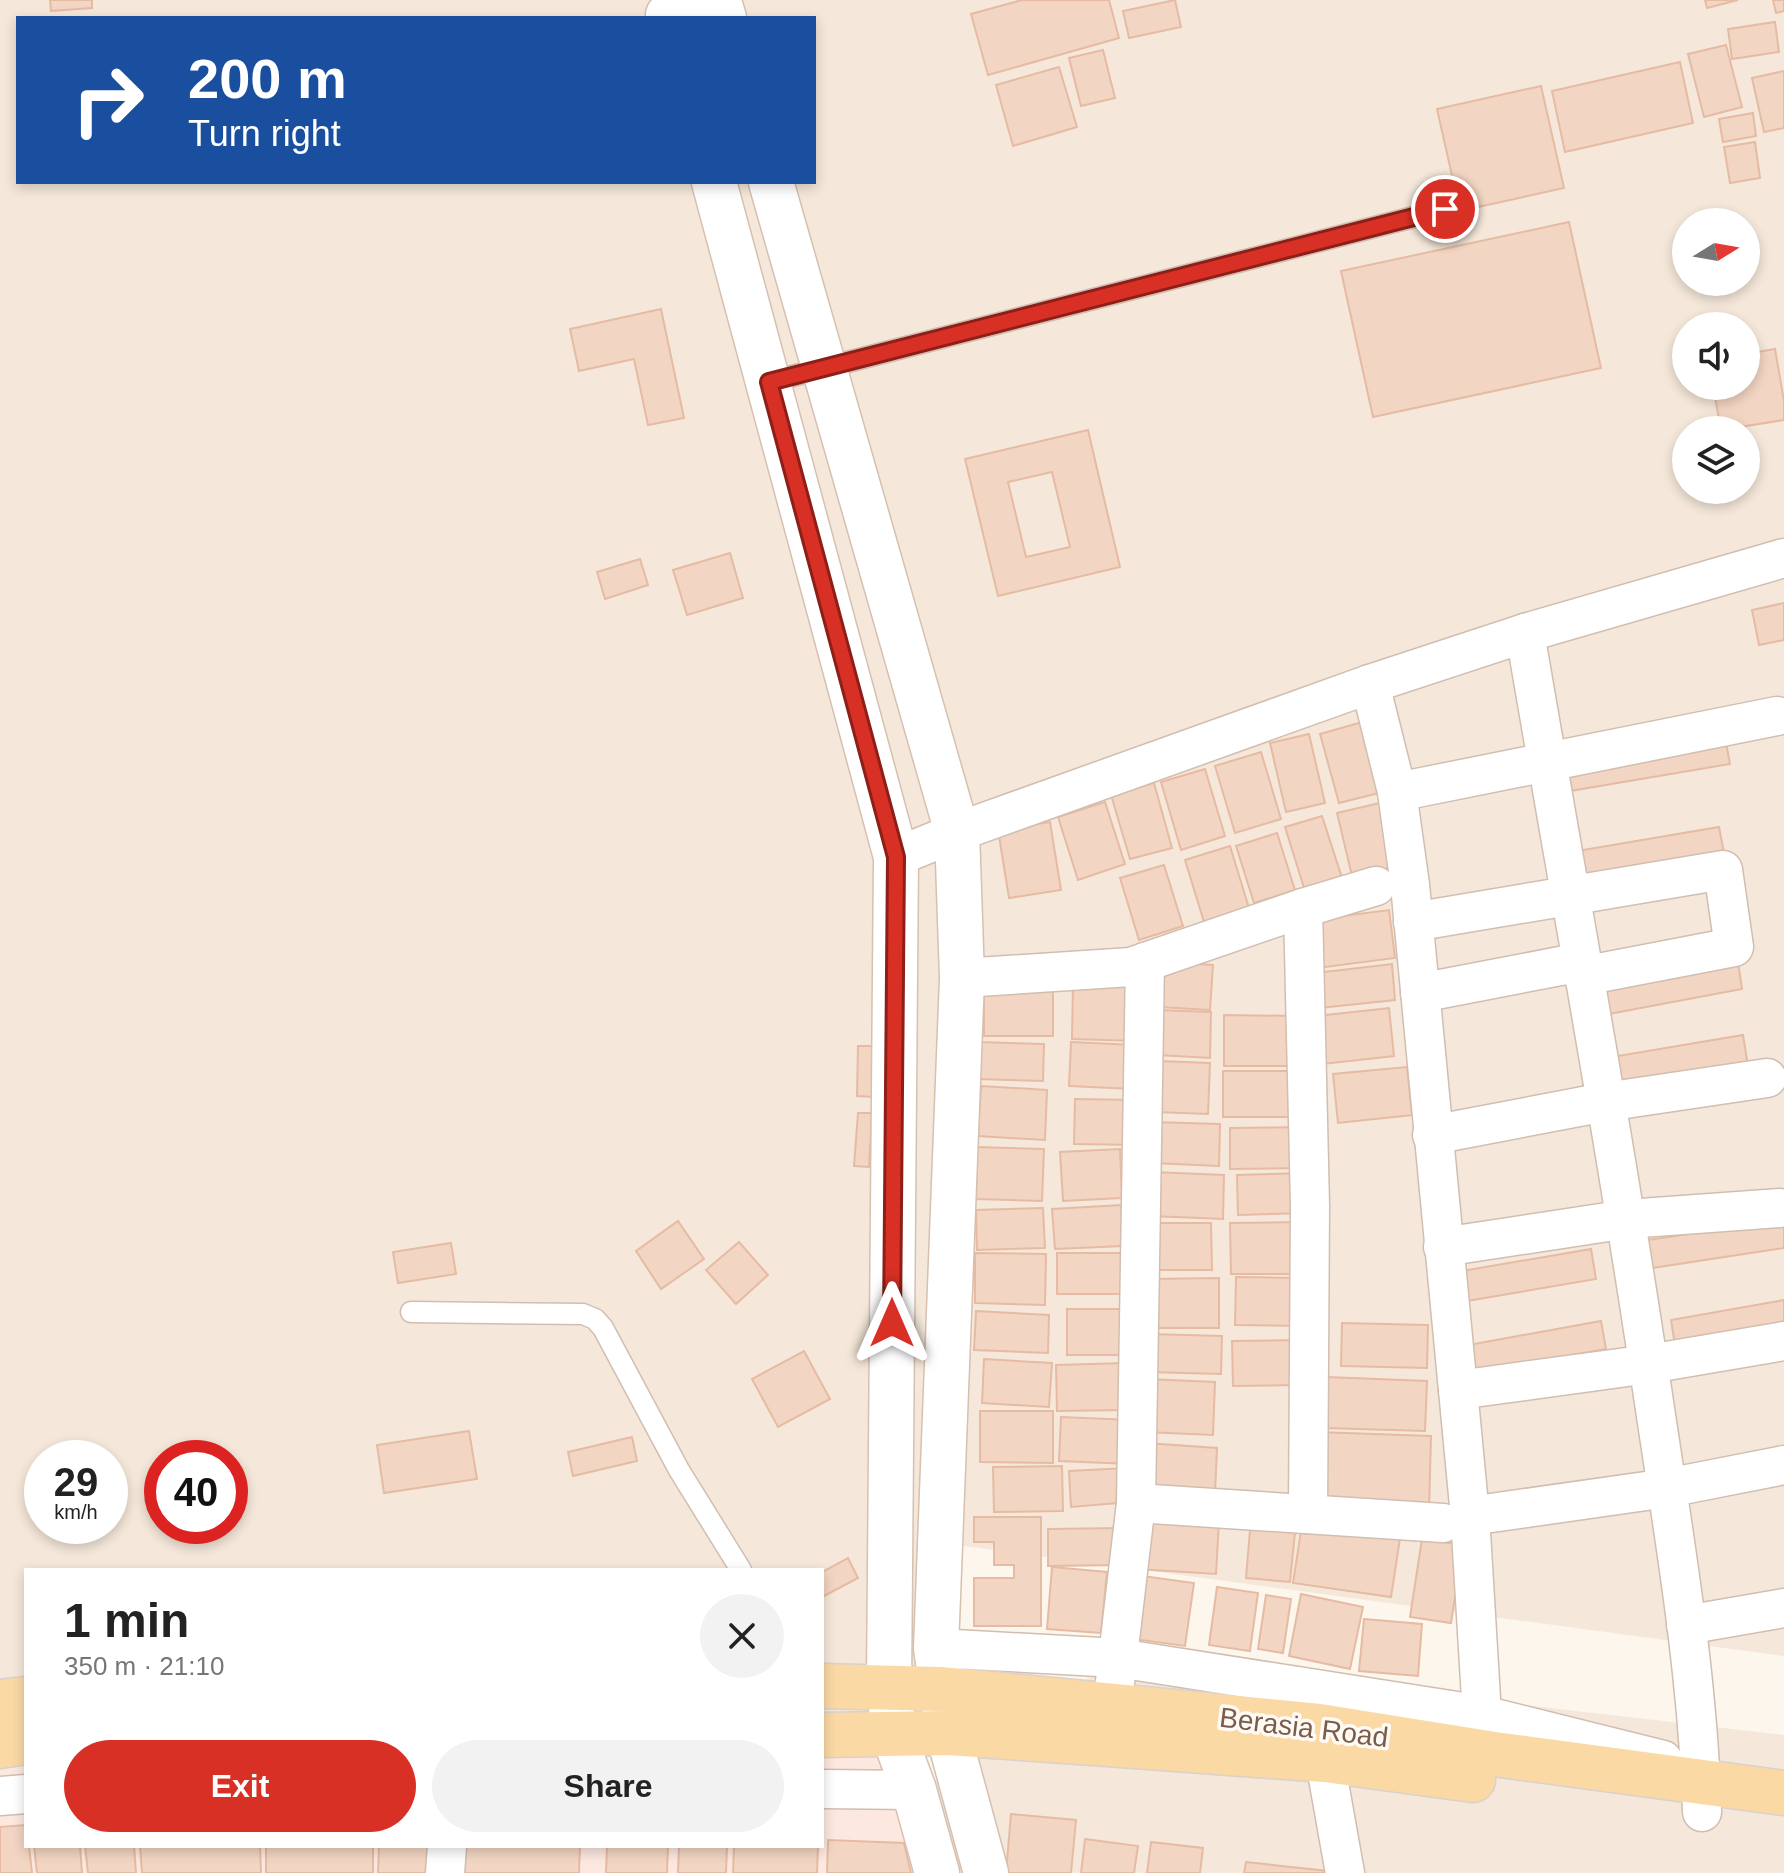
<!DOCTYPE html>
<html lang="en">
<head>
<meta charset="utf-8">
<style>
	body { margin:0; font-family:Arial,sans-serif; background:#f2f2f2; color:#222; height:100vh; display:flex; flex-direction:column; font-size:30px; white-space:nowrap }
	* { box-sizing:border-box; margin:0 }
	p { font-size:26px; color:#767676 }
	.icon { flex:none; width:44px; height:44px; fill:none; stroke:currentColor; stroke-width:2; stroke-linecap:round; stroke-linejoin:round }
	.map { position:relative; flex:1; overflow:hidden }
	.panel { position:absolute; left:24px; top:1568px; width:800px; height:280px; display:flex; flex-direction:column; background:#fff; border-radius:0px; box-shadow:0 4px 12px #0003 }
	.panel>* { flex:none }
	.guide { position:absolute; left:16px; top:16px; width:800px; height:168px; border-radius:0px; box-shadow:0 4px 12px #0003; background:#1a4fa0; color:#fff; overflow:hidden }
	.needle { width:52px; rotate:79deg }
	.buttons { position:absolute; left:1672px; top:208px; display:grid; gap:16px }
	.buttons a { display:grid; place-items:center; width:88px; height:88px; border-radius:50%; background:#fff; box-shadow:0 4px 12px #0003; font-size:40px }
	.speed { position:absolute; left:24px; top:1440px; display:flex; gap:16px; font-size:40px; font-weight:700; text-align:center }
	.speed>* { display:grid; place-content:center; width:104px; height:104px; border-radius:50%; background:#fff; box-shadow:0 4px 12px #0003; line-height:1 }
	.speed small { font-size:20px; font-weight:400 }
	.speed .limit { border:12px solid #d22; background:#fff; color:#111 }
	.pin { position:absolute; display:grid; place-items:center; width:68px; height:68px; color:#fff; margin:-34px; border:4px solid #fff; border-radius:50%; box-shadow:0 2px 8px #0007 }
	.me { position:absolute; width:88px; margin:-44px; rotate:0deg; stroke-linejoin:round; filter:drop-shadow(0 0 6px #0008) }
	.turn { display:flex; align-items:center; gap:28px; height:168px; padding:0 40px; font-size:36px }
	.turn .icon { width:104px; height:104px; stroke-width:2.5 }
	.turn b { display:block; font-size:56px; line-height:68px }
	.round { display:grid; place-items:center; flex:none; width:84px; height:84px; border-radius:42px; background:#f2f2f2 }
	.head { display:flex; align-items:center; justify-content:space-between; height:136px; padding:0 40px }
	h1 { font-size:48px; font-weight:600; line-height:60px }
	.primary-button { display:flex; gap:16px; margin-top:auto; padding:16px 40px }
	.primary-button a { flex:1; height:92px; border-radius:48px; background:#d93025; color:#fff; font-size:32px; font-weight:600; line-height:92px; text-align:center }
	.primary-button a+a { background:#f2f2f2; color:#222 }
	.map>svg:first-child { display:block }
	.residential { fill:#f5e8da; fill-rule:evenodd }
	.commercial { fill:#fde8e0 }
	.building { fill:#f3d5c3; stroke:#e6bba3; stroke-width:2; fill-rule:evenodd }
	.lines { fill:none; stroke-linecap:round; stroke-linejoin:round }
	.lane-casing { stroke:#d1beb0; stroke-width:23 }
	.street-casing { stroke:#d1beb0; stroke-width:41 }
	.secondary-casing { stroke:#d6c0b0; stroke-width:47 }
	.primary-casing { stroke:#dad1cd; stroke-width:47 }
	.lane { stroke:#fff; stroke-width:20 }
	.street { stroke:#fff; stroke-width:38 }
	.secondary { stroke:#fff; stroke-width:44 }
	.primary { stroke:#fbd9a5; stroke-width:44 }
	.route-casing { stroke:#8d1f18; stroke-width:20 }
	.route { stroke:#d93025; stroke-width:14 }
	.labels { text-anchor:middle; stroke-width:7; stroke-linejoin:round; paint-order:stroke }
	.street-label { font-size:28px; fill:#7a5c4d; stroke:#fffaf3 }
</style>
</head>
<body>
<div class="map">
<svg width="1784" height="1873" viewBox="0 0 1784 1873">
	<rect width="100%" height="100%" fill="#fdf6ec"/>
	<path class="residential" d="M0 0H1784V1656L942 1543 938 1714 899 1716 918 1791 1118 1658 1784 1735V1873H0ZM18 18H814V182H18ZM1686 222H1746V282H1686ZM1686 326H1746V386H1686ZM1686 430H1746V490H1686ZM42 1458H110V1526H42ZM162 1458H230V1526H162ZM26 1570H822V1846H26Z"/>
	<polygon class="commercial" points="937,1718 894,1803 911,1873 0,1873 0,1755 26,1754 26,1846 822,1846 822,1722"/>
	<g class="building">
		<polygon points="50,0 92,0 92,8 51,11"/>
		<polygon points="1022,0 1109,0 1119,38 988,75 971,14"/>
		<polygon points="1175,0 1181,27 1129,38 1123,11"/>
		<polygon points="1705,0 1738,0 1707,8"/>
		<polygon points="1773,0 1784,0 1784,11 1776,13"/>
		<polygon points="1775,22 1779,52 1732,59 1728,29"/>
		<polygon points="1726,45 1742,107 1704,117 1688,54"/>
		<polygon points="1103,50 1115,98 1081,106 1069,58"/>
		<polygon points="1680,62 1693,123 1565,152 1552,91"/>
		<polygon points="1059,67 1077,127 1013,146 996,85"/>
		<polygon points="1784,71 1784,128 1764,132 1752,78"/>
		<polygon points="1541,86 1564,188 1460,211 1437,109"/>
		<polygon points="1753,113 1756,136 1723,142 1719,119"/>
		<polygon points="1755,142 1760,178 1730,183 1724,147"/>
		<polygon points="1569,222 1601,368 1373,417 1341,271"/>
		<polygon points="661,309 684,418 648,425 634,359 579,371 570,329"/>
		<polygon points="1775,349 1784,401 1784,420 1721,430 1713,386 1746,386 1746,354"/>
		<path d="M1088 430 1120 567 998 596 965 459ZM1052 472 1070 547 1026 557 1008 482Z"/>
		<polygon points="730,553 743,598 687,615 673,570"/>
		<polygon points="640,559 648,585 605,599 597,572"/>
		<polygon points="1784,603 1784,640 1759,645 1752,610"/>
		<polygon points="1373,719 1391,790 1339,803 1320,734"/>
		<polygon points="1309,734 1325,803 1286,812 1270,743"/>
		<polygon points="1725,737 1730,764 1564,792 1560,765"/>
		<polygon points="1261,752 1281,819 1235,833 1215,766"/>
		<polygon points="1205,769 1225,836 1181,850 1161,782"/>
		<polygon points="1154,783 1172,848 1130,859 1111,795"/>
		<polygon points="1388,801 1388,868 1353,880 1337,813"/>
		<polygon points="1105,802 1125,864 1078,880 1058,817"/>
		<polygon points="1322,816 1342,878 1305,891 1285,827"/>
		<polygon points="1050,822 1061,890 1009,898 998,830"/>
		<polygon points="1719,827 1724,853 1581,877 1577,851"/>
		<polygon points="1277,833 1295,890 1254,903 1236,846"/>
		<polygon points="1230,846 1249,908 1204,922 1185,860"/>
		<polygon points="1164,865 1183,926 1139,940 1120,878"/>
		<polygon points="1389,910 1395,958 1318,968 1312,920"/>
		<polygon points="1161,962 1213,965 1210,1010 1159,1007"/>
		<polygon points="1738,962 1742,989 1598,1016 1593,989"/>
		<polygon points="1392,964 1395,1000 1320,1008 1316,973"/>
		<rect x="984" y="983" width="69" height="53"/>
		<polygon points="1073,983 1137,985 1136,1041 1072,1039"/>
		<polygon points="1389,1008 1394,1056 1323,1064 1317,1016"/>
		<polygon points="1159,1010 1211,1012 1210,1058 1158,1055"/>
		<polygon points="1224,1015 1299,1016 1299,1066 1224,1066"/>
		<polygon points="1743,1035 1748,1066 1611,1089 1606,1058"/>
		<polygon points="978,1042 1044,1044 1043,1081 977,1079"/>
		<polygon points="1071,1042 1135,1045 1133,1089 1069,1086"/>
		<polygon points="858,1046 877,1046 876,1097 857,1096"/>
		<polygon points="1158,1061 1210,1063 1208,1114 1156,1112"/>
		<polygon points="1407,1067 1412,1115 1338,1123 1333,1074"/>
		<polygon points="1223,1071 1303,1071 1304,1117 1223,1117"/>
		<polygon points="981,1086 1047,1090 1045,1140 978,1136"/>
		<polygon points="1075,1099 1138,1100 1138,1145 1074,1144"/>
		<polygon points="858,1113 872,1113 869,1167 854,1166"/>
		<polygon points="1153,1122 1220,1124 1219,1166 1152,1163"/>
		<polygon points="1307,1127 1307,1168 1230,1169 1230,1128"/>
		<polygon points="977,1147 1044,1149 1042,1201 976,1199"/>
		<polygon points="1120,1149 1122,1198 1063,1201 1060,1152"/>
		<polygon points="1153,1172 1224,1175 1223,1219 1151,1216"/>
		<polygon points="1305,1173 1306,1213 1238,1215 1237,1175"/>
		<polygon points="1121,1205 1123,1246 1055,1249 1052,1209"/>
		<polygon points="1043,1208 1045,1248 977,1250 976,1210"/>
		<polygon points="1784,1220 1784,1248 1639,1270 1634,1242"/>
		<polygon points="678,1221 704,1259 661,1289 636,1251"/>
		<polygon points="1301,1222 1302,1274 1231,1274 1230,1223"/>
		<polygon points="1151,1223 1211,1223 1212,1270 1151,1270"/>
		<polygon points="739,1242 768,1275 736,1304 706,1270"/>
		<polygon points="451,1243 456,1274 398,1283 393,1252"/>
		<polygon points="1591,1249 1596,1279 1461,1302 1456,1272"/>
		<polygon points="975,1253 1046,1254 1045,1305 975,1303"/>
		<rect x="1057" y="1253" width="69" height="41"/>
		<polygon points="1236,1277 1300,1278 1299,1326 1235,1325"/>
		<polygon points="1219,1278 1219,1328 1149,1328 1149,1279"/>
		<polygon points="1784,1300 1784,1325 1675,1345 1671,1320"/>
		<rect x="1067" y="1309" width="62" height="46"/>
		<polygon points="976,1311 1049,1315 1048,1353 974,1350"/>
		<polygon points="1601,1321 1606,1349 1468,1374 1463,1346"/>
		<polygon points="1342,1323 1428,1325 1427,1368 1341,1366"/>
		<polygon points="1149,1334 1222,1336 1221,1374 1148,1372"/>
		<polygon points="1297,1340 1297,1385 1233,1386 1232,1341"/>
		<polygon points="804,1351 830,1399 778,1427 752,1379"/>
		<polygon points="984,1359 1052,1363 1049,1407 982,1403"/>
		<polygon points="1126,1363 1127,1410 1057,1411 1056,1365"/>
		<polygon points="1326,1377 1427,1381 1425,1431 1324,1428"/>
		<polygon points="1147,1379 1215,1382 1213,1435 1145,1432"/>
		<polygon points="980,1411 1053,1411 1053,1463 980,1462"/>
		<polygon points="1061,1417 1131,1420 1130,1464 1059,1461"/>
		<polygon points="469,1431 477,1479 384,1493 377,1445"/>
		<polygon points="1317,1432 1431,1436 1429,1510 1315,1506"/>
		<polygon points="632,1437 637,1461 573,1476 568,1452"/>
		<polygon points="1146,1443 1217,1448 1215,1494 1144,1490"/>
		<polygon points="1062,1466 1063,1511 994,1512 993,1467"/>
		<polygon points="1127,1468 1130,1502 1071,1507 1069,1471"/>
		<polygon points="1140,1516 1219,1521 1216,1574 1137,1569"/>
		<polygon points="974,1517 1041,1517 1041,1626 974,1626 974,1578 1014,1578 1014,1565 994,1565 994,1542 974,1542"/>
		<polygon points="1251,1518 1296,1522 1290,1582 1246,1578"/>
		<polygon points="1303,1518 1401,1532 1391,1597 1293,1583"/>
		<polygon points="1121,1528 1122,1565 1048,1566 1048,1529"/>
		<polygon points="1422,1539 1463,1545 1451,1623 1410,1617"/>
		<polygon points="848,1558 858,1578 822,1597 822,1572"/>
		<polygon points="1052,1567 1107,1572 1101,1633 1047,1629"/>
		<polygon points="1135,1575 1194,1583 1185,1646 1126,1638"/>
		<polygon points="1217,1587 1258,1593 1250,1651 1209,1645"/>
		<polygon points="1301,1594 1363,1607 1350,1669 1289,1656"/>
		<polygon points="1266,1595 1291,1599 1283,1653 1258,1649"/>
		<polygon points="1364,1619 1422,1624 1418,1676 1359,1671"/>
		<polygon points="1011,1814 1076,1820 1071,1873 1006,1873"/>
		<polygon points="26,1825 26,1846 29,1846 32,1873 0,1873 0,1827"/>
		<polygon points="1085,1839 1138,1846 1134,1873 1081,1873"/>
		<polygon points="828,1840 904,1843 911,1873 827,1873"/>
		<polygon points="1151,1842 1203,1848 1200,1873 1147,1873"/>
		<polygon points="34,1846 80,1846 82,1873 37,1873"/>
		<polygon points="85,1846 134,1846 136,1873 88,1873"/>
		<polygon points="140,1846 260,1846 261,1873 142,1873"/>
		<rect x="266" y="1846" width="107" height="27"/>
		<polygon points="379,1846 440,1846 440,1873 378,1873"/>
		<polygon points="457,1846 580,1846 579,1873 456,1873"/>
		<polygon points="607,1846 668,1846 667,1873 606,1873"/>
		<polygon points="679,1846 727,1846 726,1873 678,1873"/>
		<polygon points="734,1846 818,1846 817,1873 733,1873"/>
		<polygon points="1246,1862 1328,1871 1328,1873 1244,1873"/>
	</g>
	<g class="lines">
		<defs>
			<g id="lane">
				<polyline points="769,382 1445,209"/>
				<polyline points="411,1312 583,1314 595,1319 603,1328 679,1470 741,1570"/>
			</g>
			<g id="street">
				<path d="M1525 633C1569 892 1617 1150 1655 1409 1675 1542 1698 1677 1702 1812"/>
				<polyline points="1370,684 1397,792 1410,885 1470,1516 1482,1715"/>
				<polyline points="1397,792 1777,716"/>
				<polyline points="896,857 957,832 1370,684 1525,633 1784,558"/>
				<polyline points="1303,908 1310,1206 1308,1514"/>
				<polyline points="1413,922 1723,870 1734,947 1583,976"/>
				<polyline points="962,978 1131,967 1303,908 1376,886"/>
				<polyline points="1420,993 1581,962"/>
				<polyline points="1432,1135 1605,1102 1767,1078"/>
				<polyline points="1443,1247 1627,1219 1780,1208"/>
				<polyline points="1458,1390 1649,1364 1784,1341"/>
				<polyline points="1136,1503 1443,1523"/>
				<polyline points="1470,1516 1667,1488 1784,1465"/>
				<polyline points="1686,1625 1784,1608"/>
				<polyline points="936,1648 1118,1658 1482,1715 1663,1760"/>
				<polyline points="1109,1733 1136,1503 1145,962"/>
				<polyline points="1320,1733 1345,1873"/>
				<polyline points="822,1789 914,1790"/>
				<polyline points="0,1796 26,1794"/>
				<polyline points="445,1873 447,1846"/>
			</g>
			<g id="secondary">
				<polyline points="708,0 721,8 724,18"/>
				<polyline points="669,18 668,15 686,0"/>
				<polyline points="714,182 896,857 889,1686 894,1736 914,1790 937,1873"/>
				<polyline points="771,182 957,832 962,978 936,1648 948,1733 986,1873"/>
			</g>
			<g id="primary">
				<polyline points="822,1686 940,1689 1319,1726 1494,1754 1784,1793"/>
				<polyline points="0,1702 26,1699"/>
				<polyline points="822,1735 948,1733 1108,1744 1325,1760 1473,1780"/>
				<polyline points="0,1746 26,1742"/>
			</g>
		</defs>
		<use href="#lane" class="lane-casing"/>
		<use href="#street" class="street-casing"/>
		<use href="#secondary" class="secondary-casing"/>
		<use href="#primary" class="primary-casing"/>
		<use href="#lane" class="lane"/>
		<use href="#street" class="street"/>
		<use href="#secondary" class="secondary"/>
		<use href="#primary" class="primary"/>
	</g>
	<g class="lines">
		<defs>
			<polyline id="route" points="892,1323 896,857 769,382 1445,209"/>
		</defs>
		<use href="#route" class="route-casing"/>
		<use href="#route" class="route"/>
	</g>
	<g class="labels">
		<g class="street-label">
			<text transform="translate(1304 1727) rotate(7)" y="10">Berasia Road</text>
		</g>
	</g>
</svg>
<div class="buttons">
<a><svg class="needle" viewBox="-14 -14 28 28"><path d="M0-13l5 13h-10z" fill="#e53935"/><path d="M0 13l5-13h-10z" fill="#767676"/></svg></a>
<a><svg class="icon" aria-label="sound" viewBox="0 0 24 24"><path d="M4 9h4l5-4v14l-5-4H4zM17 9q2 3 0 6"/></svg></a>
<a><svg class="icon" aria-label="layers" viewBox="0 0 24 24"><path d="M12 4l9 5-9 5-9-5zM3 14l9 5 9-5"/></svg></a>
</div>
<div class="speed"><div>29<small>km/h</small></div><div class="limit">40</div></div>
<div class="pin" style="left:1445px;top:209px;background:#d93025"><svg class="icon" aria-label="arrive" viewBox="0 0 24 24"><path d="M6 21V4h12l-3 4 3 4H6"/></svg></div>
<svg class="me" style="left:892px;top:1323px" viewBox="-20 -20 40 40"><path d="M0-17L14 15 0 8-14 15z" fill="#d93025" stroke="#fff" stroke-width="4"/></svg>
<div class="guide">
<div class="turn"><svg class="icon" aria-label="right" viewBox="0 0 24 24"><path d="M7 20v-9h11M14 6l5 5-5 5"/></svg><div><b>200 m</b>Turn right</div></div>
</div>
<section class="panel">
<div class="head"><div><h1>1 min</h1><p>350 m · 21:10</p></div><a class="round"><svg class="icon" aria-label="close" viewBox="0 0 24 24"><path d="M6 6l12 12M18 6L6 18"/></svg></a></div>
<div class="primary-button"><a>Exit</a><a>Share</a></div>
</section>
</div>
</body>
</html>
